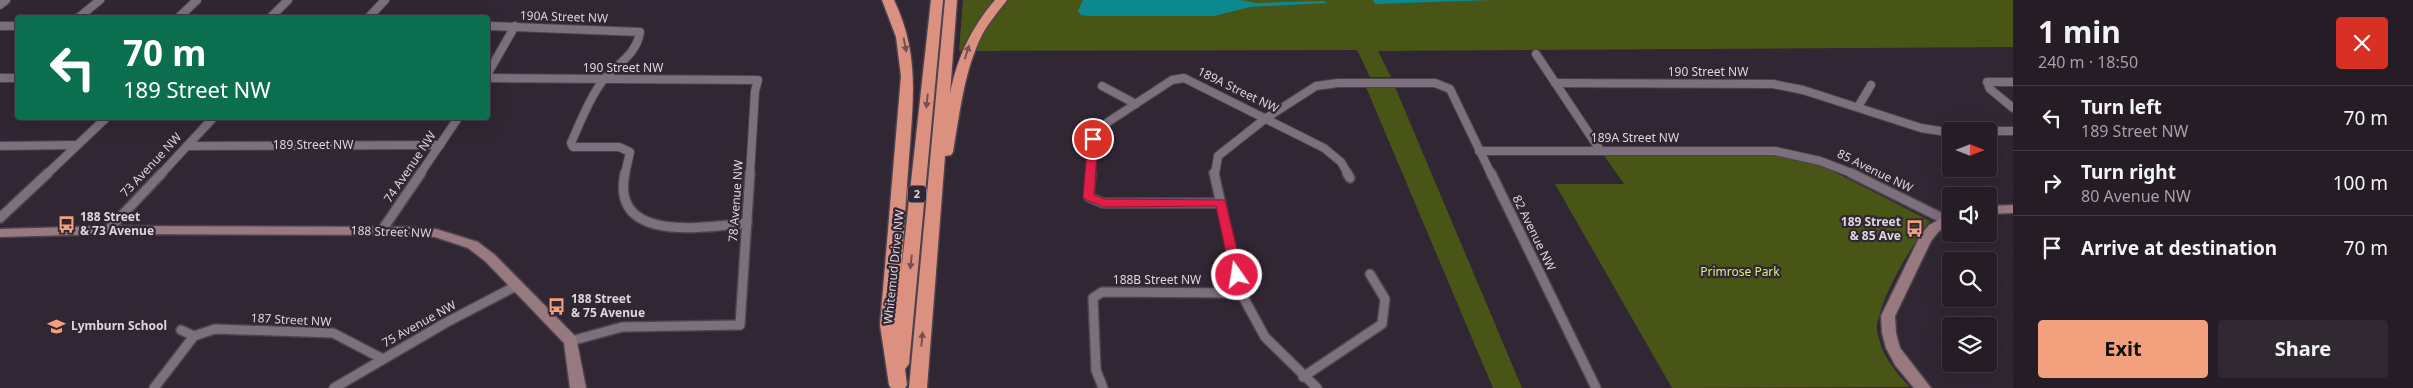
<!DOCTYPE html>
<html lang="en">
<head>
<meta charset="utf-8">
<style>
	body { margin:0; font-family:"Noto Sans",sans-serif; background:#312932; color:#f1f3f6; height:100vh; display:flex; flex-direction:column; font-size:19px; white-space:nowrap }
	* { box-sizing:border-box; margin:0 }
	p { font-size:16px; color:#a3a1a7 }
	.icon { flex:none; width:28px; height:28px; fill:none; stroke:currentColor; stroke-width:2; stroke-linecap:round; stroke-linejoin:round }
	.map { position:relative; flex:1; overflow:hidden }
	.side { display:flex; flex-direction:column; background:#251c26; width:400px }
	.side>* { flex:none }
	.banner { position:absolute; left:15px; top:15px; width:475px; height:105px; border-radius:5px; box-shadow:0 5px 20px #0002,0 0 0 1px #423a43; background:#0b6e4f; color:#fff; overflow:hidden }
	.needle { width:32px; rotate:90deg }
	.tools { position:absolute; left:1942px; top:122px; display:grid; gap:10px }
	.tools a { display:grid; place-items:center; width:55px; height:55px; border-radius:5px; background:#251c26; box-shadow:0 5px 20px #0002,0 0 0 1px #423a43; font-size:25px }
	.pin { position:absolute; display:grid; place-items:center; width:42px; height:42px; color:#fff; margin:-21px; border:2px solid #fff; border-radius:50%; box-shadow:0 1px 5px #0007 }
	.me { position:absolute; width:55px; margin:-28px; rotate:347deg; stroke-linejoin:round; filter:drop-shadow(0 0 4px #0008) }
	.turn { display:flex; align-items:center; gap:18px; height:105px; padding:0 25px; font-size:22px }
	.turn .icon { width:65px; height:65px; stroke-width:2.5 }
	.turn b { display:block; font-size:35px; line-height:42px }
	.round { display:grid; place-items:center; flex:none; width:52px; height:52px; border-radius:5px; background:#312932 }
	.summary { display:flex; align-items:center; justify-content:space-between; height:85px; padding:0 25px }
	h1 { font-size:30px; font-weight:700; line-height:38px }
	.action { display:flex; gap:10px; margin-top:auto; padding:10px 25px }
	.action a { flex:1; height:58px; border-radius:5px; background:#f2a07e; color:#111; font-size:20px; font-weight:700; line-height:58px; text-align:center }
	.action a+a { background:#312932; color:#f1f3f6 }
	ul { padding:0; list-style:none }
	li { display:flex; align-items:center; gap:15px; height:65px; padding:0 25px; border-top:1px solid #423a43 }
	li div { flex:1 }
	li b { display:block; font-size:19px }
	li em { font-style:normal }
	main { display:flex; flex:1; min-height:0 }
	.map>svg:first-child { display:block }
	.green { fill:#495516 }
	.water { fill:#0c898f }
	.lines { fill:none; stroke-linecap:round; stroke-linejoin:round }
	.street-far1-casing { stroke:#4c434e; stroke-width:10 }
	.street-casing { stroke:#4c434e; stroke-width:12 }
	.secondary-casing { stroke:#4c434e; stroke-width:3 }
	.highway-casing { stroke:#4c434e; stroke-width:3 }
	.street-far1 { stroke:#7c6f7e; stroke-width:8 }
	.street { stroke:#7c6f7e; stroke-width:9 }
	.secondary { fill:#98797f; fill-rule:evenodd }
	.highway { fill:#db9080; fill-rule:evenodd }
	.oneway { fill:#755052 }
	.route { fill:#e11d48; stroke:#92132f }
	.labels { text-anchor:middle; stroke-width:4.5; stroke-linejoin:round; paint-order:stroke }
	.shield { fill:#312633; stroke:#a9a1ab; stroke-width:1 }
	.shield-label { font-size:11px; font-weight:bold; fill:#ddd6df }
	.street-label { font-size:12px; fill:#ddd6df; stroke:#312633 }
	.poi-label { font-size:12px; font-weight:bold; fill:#ddd6df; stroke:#312633; text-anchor:start }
	.park-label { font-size:12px; fill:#d6f27a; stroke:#312633 }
</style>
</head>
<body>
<main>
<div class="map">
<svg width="2013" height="388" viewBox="0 0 2013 388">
	<rect width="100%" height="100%" fill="#312633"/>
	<g class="green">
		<polygon points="963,0 2013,0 2013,47 1378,51 1391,77 1370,77 1357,50 959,51"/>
		<polygon points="1366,87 1395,87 1522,388 1493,388"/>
		<path d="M1603 154 1784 155 1825 167 1930 221C1913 243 1884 292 1878 320 1876 325 1877 334 1879 339 1884 359 1897 373 1910 387L1672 388 1555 184H1624Z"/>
	</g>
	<g class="water">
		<polygon points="1083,0 1240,0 1256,3 1323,1 1327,3 1250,7 1214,16 1090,16 1081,15 1078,11"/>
		<polygon points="1373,0 1491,0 1375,4"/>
	</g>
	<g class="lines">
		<defs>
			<g id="street-far1">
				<polyline points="0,5 6,0"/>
				<polyline points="78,18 100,0"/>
				<polyline points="178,18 197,0"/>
				<polyline points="270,18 288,0"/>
				<polyline points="368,18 385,0"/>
				<polyline points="0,26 18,26"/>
				<path d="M488 26 640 32C636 57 614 65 601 83 588 101 580 123 571 143L573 147H619L630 152 625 174"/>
				<polyline points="1536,54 1600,150"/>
				<polyline points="488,73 515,26"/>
				<polyline points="0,78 18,78"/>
				<polyline points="488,78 758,80 755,91 750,174"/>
				<polyline points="2013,82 1987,82 1990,89 2013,108"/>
				<polyline points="1555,83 1773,84 1803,90 1921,128 1940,131 2013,131"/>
				<polyline points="1102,86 1136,104"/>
				<polyline points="1858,107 1871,85"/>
				<polyline points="0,146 76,145"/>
				<polyline points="187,146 440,145"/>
				<polyline points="1479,151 1775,151 1820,161 1854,174"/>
				<polyline points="47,174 106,118"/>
				<polyline points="161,174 213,118"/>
				<polyline points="420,174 458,118"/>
				<polyline points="1091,174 1093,139 1108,122 1172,80 1184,78 1324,148 1341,162 1348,174"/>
				<polyline points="1215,174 1218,156 1266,118 1316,86 1338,83 1435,83 1450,89 1491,174"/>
			</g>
			<g id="street">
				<path d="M625 173C610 244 705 227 747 223"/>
				<polyline points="1091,173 1089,197 1103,203 1221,203"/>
				<polyline points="1214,173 1241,293 1265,337 1317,388"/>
				<polyline points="1347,173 1350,178"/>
				<polyline points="1491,173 1596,388"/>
				<polyline points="1851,173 1946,220"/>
				<polyline points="0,218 48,173"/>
				<polyline points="108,230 162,173"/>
				<polyline points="382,230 421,173"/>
				<polyline points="194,336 215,329 333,333 383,359"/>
				<polyline points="571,341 622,327 740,325 750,173"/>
				<polyline points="1303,377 1382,324 1385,299 1370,274"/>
				<polyline points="154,388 194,336 181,330"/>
				<polyline points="334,388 447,322 518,285"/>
				<polyline points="1103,388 1096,370 1093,298 1102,292 1241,293"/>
			</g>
			<g id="secondary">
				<polygon points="2013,205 2013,213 1989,214 1989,206"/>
				<polygon points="1951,213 1951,223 1939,231 1931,241 1895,316 1896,333 1900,348 1931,388 1914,388 1895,365 1886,348 1882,333 1881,316 1920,236 1929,225"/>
				<polygon points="108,226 410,227 436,229 478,242 495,255 576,337 586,388 570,388 564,343 485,261 468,248 435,237 410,235 108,234 0,237 0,229"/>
			</g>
			<g id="highway">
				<path d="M882 0H894C920 54 913 101 909 158 906 196 904 235 901 273L931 0H943L909 364 905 369 907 385 905 388H891L889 385 880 325 901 76 896 37Z"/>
				<path d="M945 0H957L950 94C957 58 971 28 995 0H1007C998 12 989 22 982 35 964 71 960 112 953 152L951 155 945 156 927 388H909Z"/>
			</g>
		</defs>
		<use href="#street-far1" class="street-far1-casing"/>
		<use href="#street" class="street-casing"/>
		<use href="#secondary" class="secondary-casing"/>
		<use href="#highway" class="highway-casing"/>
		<use href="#street-far1" class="street-far1"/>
		<use href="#street" class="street"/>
		<use href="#secondary" class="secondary"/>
		<use href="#highway" class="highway"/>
	</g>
	<defs><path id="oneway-solid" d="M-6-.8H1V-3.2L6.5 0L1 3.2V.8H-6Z" transform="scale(1.25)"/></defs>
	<g class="oneway">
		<use href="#oneway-solid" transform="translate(905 45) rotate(79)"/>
		<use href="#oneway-solid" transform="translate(967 52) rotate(-73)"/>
		<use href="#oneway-solid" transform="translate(927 101) rotate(96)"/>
		<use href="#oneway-solid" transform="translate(911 262) rotate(96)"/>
		<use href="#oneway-solid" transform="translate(922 339) rotate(-85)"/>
	</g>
	<polygon class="route" points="1093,136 1098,139 1094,195 1105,199 1225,200 1243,275 1242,278 1237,279 1231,275 1216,206 1104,207 1084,199 1083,197 1088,139"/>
	<defs>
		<symbol id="bus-bare" viewBox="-9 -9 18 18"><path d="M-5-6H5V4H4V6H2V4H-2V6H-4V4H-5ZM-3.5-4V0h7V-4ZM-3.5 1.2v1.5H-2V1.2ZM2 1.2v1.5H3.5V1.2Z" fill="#f2a07e" stroke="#312633" stroke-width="2.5" paint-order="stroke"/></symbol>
		<symbol id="school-bare" viewBox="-9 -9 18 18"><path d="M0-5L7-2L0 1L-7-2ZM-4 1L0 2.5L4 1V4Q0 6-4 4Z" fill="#f2a07e" stroke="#312633" stroke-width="2.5" paint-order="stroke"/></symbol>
	</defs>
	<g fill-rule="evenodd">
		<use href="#bus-bare" x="54" y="212" width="25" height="25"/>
		<use href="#bus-bare" x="1902" y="216" width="25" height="25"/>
		<use href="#bus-bare" x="544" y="294" width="25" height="25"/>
		<use href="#school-bare" x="44" y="314" width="25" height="25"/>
	</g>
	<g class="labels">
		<rect class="shield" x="908" y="185.5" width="18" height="17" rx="4"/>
		<g class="shield-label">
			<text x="917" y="198">2</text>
		</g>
		<g class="street-label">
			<text transform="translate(564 17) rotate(2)" y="4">190A Street NW</text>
			<text x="623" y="72">190 Street NW</text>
			<text x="1708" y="76">190 Street NW</text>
			<text transform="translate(1238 90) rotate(26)" y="4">189A Street NW</text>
			<text x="1635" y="142">189A Street NW</text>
			<text x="313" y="149">189 Street NW</text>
			<text transform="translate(151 165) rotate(-47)" y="4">73 Avenue NW</text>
			<text transform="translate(410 167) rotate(-56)" y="4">74 Avenue NW</text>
			<text transform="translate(1875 171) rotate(26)" y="4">85 Avenue NW</text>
			<text transform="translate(736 201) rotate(-86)" y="4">78 Avenue NW</text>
			<text transform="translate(391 232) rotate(2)" y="4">188 Street NW</text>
			<text transform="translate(1534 233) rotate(64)" y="4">82 Avenue NW</text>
			<text transform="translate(894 267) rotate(-84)" y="4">Whitemud Drive NW</text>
			<text x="1157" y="284">188B Street NW</text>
			<text transform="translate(291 320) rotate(3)" y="4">187 Street NW</text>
			<text transform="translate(419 324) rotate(-29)" y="4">75 Avenue NW</text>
		</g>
		<g class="poi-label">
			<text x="80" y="221">188 Street<tspan x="80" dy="14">&amp; 73 Avenue</tspan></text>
			<text x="1901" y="226" text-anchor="end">189 Street<tspan x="1901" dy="14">&amp; 85 Ave</tspan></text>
			<text x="571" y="303">188 Street<tspan x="571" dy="14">&amp; 75 Avenue</tspan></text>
			<text x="71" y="330">Lymburn School</text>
		</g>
		<g class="park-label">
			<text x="1740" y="276">Primrose Park</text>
		</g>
	</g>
</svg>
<div class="tools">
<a><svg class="needle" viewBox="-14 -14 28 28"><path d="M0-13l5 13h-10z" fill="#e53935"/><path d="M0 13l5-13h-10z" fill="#a3a1a7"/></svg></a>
<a><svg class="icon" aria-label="sound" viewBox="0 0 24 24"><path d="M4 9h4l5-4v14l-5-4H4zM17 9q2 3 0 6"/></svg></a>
<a><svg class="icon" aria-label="search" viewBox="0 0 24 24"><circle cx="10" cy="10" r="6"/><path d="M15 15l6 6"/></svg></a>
<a><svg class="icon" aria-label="layers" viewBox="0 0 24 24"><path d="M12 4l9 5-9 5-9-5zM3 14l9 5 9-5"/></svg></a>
</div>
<div class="pin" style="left:1093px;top:139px;background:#d93025"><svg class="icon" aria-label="arrive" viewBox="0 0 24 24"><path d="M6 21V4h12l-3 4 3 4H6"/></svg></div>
<svg class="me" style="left:1237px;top:275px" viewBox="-20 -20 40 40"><circle r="17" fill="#e11d48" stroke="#fff" stroke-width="3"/><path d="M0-11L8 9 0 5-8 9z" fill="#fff"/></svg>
<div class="banner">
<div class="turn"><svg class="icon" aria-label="left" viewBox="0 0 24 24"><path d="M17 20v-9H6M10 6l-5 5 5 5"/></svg><div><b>70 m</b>189 Street NW</div></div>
</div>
</div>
<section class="side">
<div class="summary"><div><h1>1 min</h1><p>240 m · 18:50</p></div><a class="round" style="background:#d93025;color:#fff"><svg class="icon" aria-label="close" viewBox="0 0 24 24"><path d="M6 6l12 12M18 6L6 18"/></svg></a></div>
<ul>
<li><svg class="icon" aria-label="left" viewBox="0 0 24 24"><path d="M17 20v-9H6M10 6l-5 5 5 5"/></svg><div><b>Turn left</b><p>189 Street NW</p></div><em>70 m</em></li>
<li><svg class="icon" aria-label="right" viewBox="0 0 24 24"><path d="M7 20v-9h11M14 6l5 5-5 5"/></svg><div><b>Turn right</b><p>80 Avenue NW</p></div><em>100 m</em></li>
<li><svg class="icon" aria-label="arrive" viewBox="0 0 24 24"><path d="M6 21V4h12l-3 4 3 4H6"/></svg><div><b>Arrive at destination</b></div><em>70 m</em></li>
</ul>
<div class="action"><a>Exit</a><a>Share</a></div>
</section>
</main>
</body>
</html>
